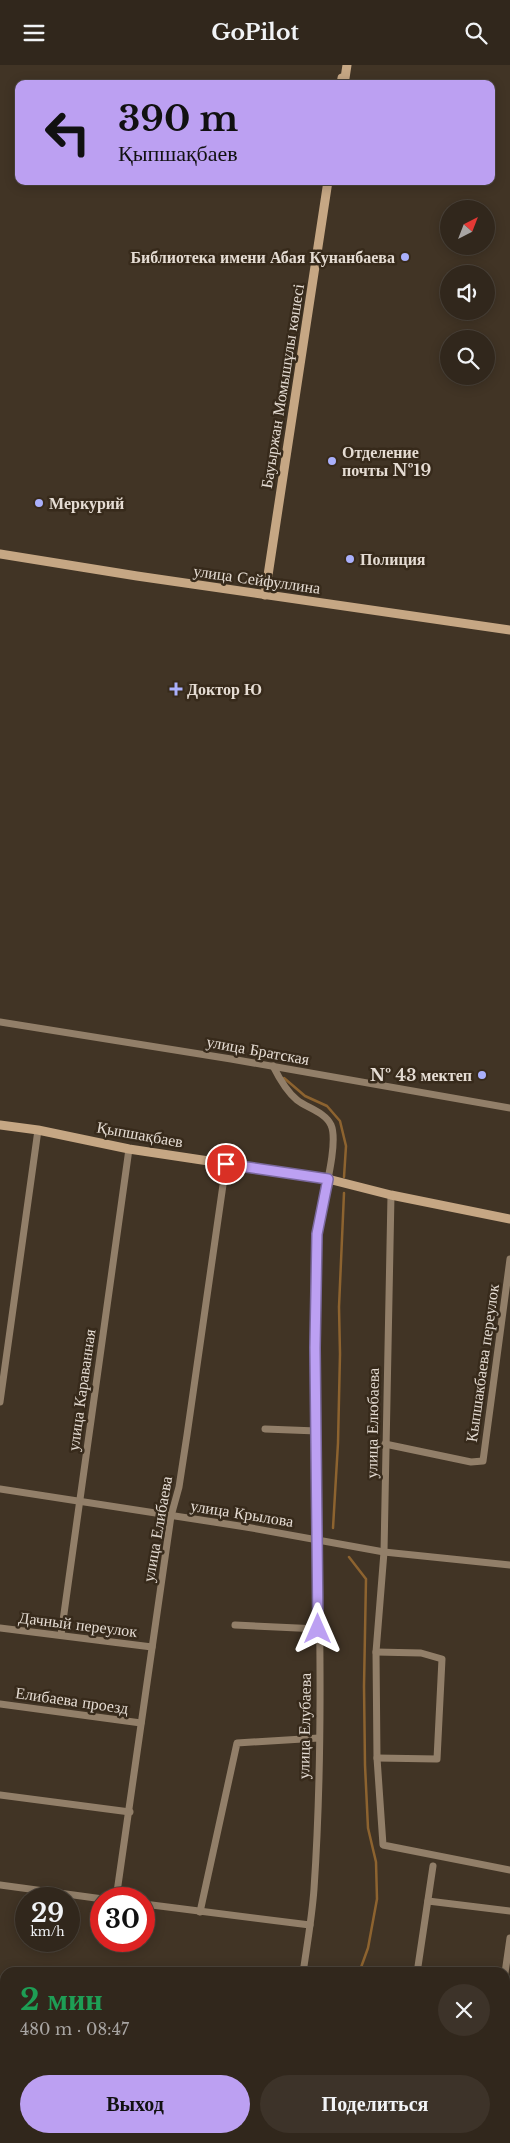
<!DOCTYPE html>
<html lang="ru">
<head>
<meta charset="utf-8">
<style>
	body { margin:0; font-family:"Libre Baskerville",serif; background:#3d3329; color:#f1f3f6; height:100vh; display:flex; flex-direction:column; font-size:19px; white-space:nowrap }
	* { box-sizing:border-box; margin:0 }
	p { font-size:16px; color:#a8a5a3 }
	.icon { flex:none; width:28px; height:28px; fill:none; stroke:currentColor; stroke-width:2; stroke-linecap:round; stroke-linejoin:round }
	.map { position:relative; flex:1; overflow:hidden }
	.details { position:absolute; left:0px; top:1902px; width:510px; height:176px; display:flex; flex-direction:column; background:#31271c; border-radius:15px 15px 0 0; box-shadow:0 2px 12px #0003,0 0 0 1px #4c443b }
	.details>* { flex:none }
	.top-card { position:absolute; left:15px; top:15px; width:480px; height:105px; border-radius:10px; box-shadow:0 2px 12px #0003,0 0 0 1px #4c443b; background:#bca0f2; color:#111; overflow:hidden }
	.needle { width:32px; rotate:42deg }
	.buttons { position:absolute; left:440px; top:135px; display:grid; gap:10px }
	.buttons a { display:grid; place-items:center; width:55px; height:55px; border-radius:50%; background:#31271c; box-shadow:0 2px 12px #0003,0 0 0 1px #4c443b; font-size:25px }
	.speed { position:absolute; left:15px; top:1822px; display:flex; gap:10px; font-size:25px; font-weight:700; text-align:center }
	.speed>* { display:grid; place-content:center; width:65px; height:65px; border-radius:50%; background:#31271c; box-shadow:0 2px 12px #0003,0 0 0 1px #4c443b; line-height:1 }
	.speed small { font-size:12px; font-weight:400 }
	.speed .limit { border:8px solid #d22; background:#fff; color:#111 }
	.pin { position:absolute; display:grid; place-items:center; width:42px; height:42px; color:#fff; margin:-21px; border:2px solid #fff; border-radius:50%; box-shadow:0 1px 5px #0007 }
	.me { position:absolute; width:55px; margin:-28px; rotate:0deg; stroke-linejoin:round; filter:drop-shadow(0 0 4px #0008) }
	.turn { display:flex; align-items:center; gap:18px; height:105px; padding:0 20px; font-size:22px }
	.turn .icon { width:65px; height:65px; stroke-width:2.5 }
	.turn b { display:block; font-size:35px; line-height:42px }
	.round { display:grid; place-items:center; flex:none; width:52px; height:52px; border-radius:26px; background:#3d3329 }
	.summary { display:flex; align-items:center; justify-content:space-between; height:85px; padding:0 20px }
	h1 { font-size:30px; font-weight:700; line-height:38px; color:#1e9e55 }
	.button { display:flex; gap:10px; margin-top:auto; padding:10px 20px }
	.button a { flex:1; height:58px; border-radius:30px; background:#bca0f2; color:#111; font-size:20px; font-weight:700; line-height:58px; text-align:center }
	.button a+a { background:#3d3329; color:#f1f3f6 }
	header { display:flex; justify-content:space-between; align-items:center; height:65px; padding:0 20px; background:#31271c; font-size:22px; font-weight:700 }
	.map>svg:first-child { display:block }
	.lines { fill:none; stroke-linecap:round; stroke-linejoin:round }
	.stream { stroke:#8d632f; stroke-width:2.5 }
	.street { stroke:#927f69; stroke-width:7 }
	.secondary { stroke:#c6a784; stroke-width:9 }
	.route-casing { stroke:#7a689d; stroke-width:12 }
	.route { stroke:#bca0f2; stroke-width:9 }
	.poi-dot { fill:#aab0fc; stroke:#372a1b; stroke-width:2 }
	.labels { text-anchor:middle; stroke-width:5; stroke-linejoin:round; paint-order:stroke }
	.poi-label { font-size:16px; font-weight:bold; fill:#e5dcd3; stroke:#372a1b; text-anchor:start }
	.street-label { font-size:16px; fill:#e5dcd3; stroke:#372a1b }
</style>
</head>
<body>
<header><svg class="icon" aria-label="menu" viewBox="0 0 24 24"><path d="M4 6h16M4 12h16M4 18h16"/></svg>GoPilot<svg class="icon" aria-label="search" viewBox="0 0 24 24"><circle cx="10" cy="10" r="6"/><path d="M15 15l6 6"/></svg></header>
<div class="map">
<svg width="510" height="2078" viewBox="0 0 510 2078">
	<rect width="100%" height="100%" fill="#413425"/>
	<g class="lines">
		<g class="stream">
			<polyline points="284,1013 305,1031 327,1041 340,1056 346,1081 344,1112"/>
			<polyline points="333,1463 338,1378 340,1289 339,1242 344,1128"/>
			<polyline points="349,1492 366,1514 364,1621 365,1700 368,1763 376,1797 377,1834 368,1883 359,1908"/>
		</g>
		<g class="street">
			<polyline points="0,957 231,994 510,1043"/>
			<path d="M273 1001C279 1013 287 1027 297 1035 307 1043 325 1047 331 1060 340 1080 319 1146 317 1171 316 1183 316 1196 316 1208 313 1413 328 1619 314 1824 312 1852 307 1880 303 1908"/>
			<polyline points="391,1130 384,1487 376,1587 377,1693 383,1780 510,1805"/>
			<polyline points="0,1337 38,1065"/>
			<polyline points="265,1364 317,1366"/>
			<polyline points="385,1379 471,1397 483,1396 510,1194"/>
			<polyline points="0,1424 246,1462 384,1487 510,1500"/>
			<polyline points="235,1560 319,1564"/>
			<polyline points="0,1563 152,1582"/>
			<polyline points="61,1570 129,1084"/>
			<polyline points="376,1587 421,1588 442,1594 437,1694 377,1693"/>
			<polyline points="0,1639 141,1658"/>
			<polyline points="0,1730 130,1747"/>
			<polyline points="0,1820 103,1834"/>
			<polyline points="116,1834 171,1451 179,1422 187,1370 226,1099"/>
			<polyline points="428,1836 510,1846"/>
			<polyline points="144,1839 310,1860"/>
			<polyline points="200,1847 237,1678 319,1673"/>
			<polyline points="417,1908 433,1801"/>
			<polyline points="505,1908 510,1873"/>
			<polyline points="0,1920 5,1920"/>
			<polyline points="479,2078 480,2074"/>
		</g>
		<g class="secondary">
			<polyline points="341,19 342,13 345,13 347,0"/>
			<polyline points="0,489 137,511 510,565"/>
			<polyline points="265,530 328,116"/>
			<polyline points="0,1060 38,1065 129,1084 328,1114 391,1130 510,1154"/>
			<polyline points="0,2036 5,2036"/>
			<polyline points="275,2074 304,2078"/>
		</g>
	</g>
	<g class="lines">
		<defs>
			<polyline id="route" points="226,1099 328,1114 317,1169 315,1283 318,1564"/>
		</defs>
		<use href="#route" class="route-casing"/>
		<use href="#route" class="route"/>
	</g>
	<g class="poi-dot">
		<circle cx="405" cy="192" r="5"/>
		<circle cx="332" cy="396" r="5"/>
		<circle cx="39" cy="438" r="5"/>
		<circle cx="350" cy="494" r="5"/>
		<path d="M173.5 616.5h5v5h5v5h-5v5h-5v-5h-5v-5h5z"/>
		<circle cx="482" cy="1010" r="5"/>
	</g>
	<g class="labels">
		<g class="poi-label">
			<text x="395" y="198" text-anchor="end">Библиотека имени Абая Кунанбаева</text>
			<text x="342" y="393">Отделение<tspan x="342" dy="18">почты №19</tspan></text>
			<text x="49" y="444">Меркурий</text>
			<text x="360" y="500">Полиция</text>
			<text x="187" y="630">Доктор Ю</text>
			<text x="472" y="1016" text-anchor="end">№ 43 мектеп</text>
		</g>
		<g class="street-label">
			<text transform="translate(282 321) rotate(-81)" y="6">Бауыржан Момышұлы көшесі</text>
			<text transform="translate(257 514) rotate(8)" y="6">улица Сейфуллина</text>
			<text transform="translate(258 985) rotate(10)" y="6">улица Братская</text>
			<text transform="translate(140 1069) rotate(10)" y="6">Қыпшақбаев</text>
			<text transform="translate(482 1298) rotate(-82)" y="6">Кыпшакбаева переулок</text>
			<text transform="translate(81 1325) rotate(-82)" y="6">улица Караванная</text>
			<text transform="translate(372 1358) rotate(-89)" y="6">улица Елюбаева</text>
			<text transform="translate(242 1448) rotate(9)" y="6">улица Крылова</text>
			<text transform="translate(157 1464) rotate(-80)" y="6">улица Елибаева</text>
			<text transform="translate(78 1559) rotate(7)" y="6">Дачный переулок</text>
			<text transform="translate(72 1635) rotate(8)" y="6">Елибаева проезд</text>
			<text transform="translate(304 1661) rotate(-89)" y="6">улица Елубаева</text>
		</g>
	</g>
</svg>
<div class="buttons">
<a><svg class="needle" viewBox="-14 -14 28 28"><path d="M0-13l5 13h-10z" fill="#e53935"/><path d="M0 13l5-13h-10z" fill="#a8a5a3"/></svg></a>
<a><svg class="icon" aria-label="sound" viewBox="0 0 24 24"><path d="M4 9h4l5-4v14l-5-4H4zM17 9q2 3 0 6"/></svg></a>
<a><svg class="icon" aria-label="search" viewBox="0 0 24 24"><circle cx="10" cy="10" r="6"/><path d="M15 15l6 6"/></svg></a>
</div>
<div class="speed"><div>29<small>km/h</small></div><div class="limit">30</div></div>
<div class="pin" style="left:226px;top:1099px;background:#d93025"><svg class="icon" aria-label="arrive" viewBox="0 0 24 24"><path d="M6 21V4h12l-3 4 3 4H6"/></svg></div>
<svg class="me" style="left:318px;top:1564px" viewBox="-20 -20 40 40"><path d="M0-17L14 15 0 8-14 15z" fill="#bca0f2" stroke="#fff" stroke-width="4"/></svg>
<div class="top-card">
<div class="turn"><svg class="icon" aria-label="left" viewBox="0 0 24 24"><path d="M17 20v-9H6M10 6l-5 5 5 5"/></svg><div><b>390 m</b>Қыпшақбаев</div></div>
</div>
<section class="details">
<div class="summary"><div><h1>2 мин</h1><p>480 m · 08:47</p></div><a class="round"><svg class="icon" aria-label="close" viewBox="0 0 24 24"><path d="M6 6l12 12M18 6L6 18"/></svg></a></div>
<div class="button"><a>Выход</a><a>Поделиться</a></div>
</section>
</div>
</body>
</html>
